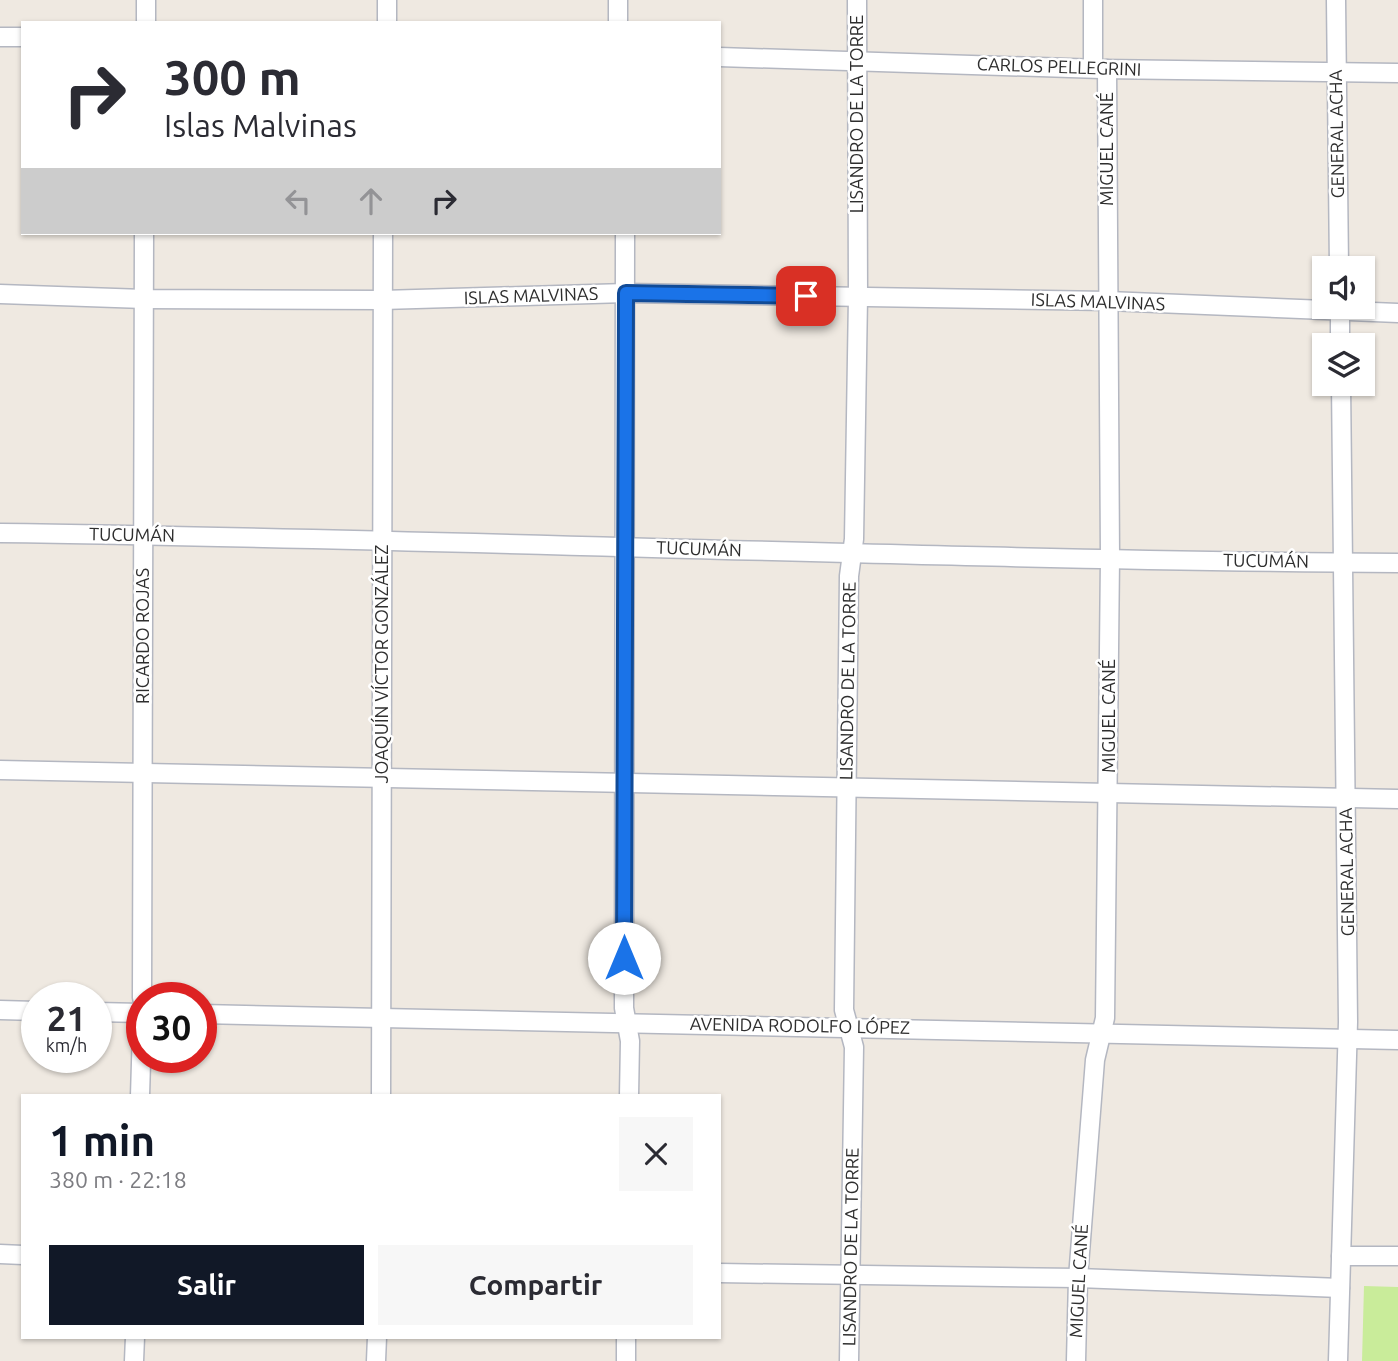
<!DOCTYPE html>
<html lang="es">
<head>
<meta charset="utf-8">
<style>
	body { margin:0; font-family:Ubuntu,sans-serif; background:#f7f7f7; color:#2b2b33; height:100vh; display:flex; flex-direction:column; font-size:26px; white-space:nowrap }
	* { box-sizing:border-box; margin:0 }
	p { font-size:23px; color:#7c7c81 }
	.icon { flex:none; width:38px; height:38px; fill:none; stroke:currentColor; stroke-width:2; stroke-linecap:round; stroke-linejoin:round }
	.map { position:relative; flex:1; overflow:hidden }
	.drawer { position:absolute; left:21px; top:1094px; width:700px; height:245px; display:flex; flex-direction:column; background:#fff; border-radius:0px; box-shadow:0 2px 5px #0004 }
	.drawer>* { flex:none }
	.top-card { position:absolute; left:21px; top:21px; width:700px; height:214px; border-radius:0px; box-shadow:0 2px 5px #0004; background:#fff; color:#2b2b33; overflow:hidden }
	.fabs { position:absolute; left:1312px; top:256px; display:grid; gap:14px }
	.fabs a { display:grid; place-items:center; width:63px; height:63px; border-radius:0px; background:#fff; box-shadow:0 2px 5px #0004; font-size:35px }
	.speed { position:absolute; left:21px; top:982px; display:flex; gap:14px; font-size:35px; font-weight:700; text-align:center }
	.speed>* { display:grid; place-content:center; width:91px; height:91px; border-radius:50%; background:#fff; box-shadow:0 2px 5px #0004; line-height:1 }
	.speed small { font-size:18px; font-weight:400 }
	.speed .limit { border:10px solid #d22; background:#fff; color:#111 }
	.pin { position:absolute; display:grid; place-items:center; width:60px; height:60px; color:#fff; margin:-30px; border-radius:14px; box-shadow:0 4px 10px #0006 }
	.me { position:absolute; width:77px; margin:-38px; rotate:0deg; stroke-linejoin:round; filter:drop-shadow(0 0 5px #0008) }
	.turn { display:flex; align-items:center; gap:24px; height:147px; padding:0 28px; font-size:32px }
	.turn .icon { width:91px; height:91px; stroke-width:2.5 }
	.turn b { display:block; font-size:49px; line-height:60px }
	.lanes { display:flex; align-items:center; height:66px; padding:0 28px; background:#0003; justify-content:center; gap:35px; direction:ltr }
	.lanes .off { opacity:.35 }
	.round { display:grid; place-items:center; flex:none; width:74px; height:74px; border-radius:0px; background:#f7f7f7 }
	.overview { display:flex; align-items:center; justify-content:space-between; height:119px; padding:0 28px }
	h1 { font-size:42px; font-weight:700; line-height:52px; color:#111827 }
	.cta { display:flex; gap:14px; margin-top:auto; padding:14px 28px }
	.cta a { flex:1; height:80px; border-radius:0px; background:#111827; color:#fff; font-size:28px; font-weight:700; line-height:80px; text-align:center }
	.cta a+a { background:#f7f7f7; color:#2b2b33 }
	.map>svg:first-child { display:block }
	.pitch { fill:#c9ec9a }
	.lines { fill:none; stroke-linecap:round; stroke-linejoin:round }
	.minor-casing { stroke:#b4b7c1; stroke-width:21 }
	.minor { stroke:#fff; stroke-width:18 }
	.route-casing { stroke:#114b97; stroke-width:18 }
	.route { stroke:#1a73e8; stroke-width:12 }
	.labels { text-anchor:middle; stroke-width:5; stroke-linejoin:round; paint-order:stroke }
	.street-label { font-size:18px; fill:#2e2e2e; stroke:#fff }
</style>
</head>
<body>
<div class="map">
<svg width="1398" height="1361" viewBox="0 0 1398 1361">
	<rect width="100%" height="100%" fill="#efe9e1"/>
	<polygon class="pitch" points="1364,1286 1398,1287 1398,1361 1362,1361"/>
	<g class="lines">
		<defs>
			<g id="minor">
				<polyline points="146,0 146,23"/>
				<polyline points="387,0 387,23"/>
				<polyline points="1336,0 1339,268"/>
				<polyline points="618,23 618,0"/>
				<polyline points="0,37 23,37"/>
				<polyline points="719,57 1101,69 1398,73"/>
				<polyline points="1093,68 1093,0"/>
				<polyline points="625,233 624,1008 630,1041 629,1096"/>
				<polyline points="0,294 144,299 382,300 626,293 1108,301 1398,313"/>
				<polyline points="1340,306 1340,345"/>
				<path d="M0 533C466 539 932 560 1398 563"/>
				<polyline points="0,770 1398,799"/>
				<polyline points="142,998 144,233"/>
				<polyline points="0,1010 37,1011"/>
				<polyline points="96,1012 142,1013"/>
				<polyline points="201,1014 1398,1040"/>
				<polyline points="140,1096 142,1029"/>
				<polyline points="381,1096 383,233"/>
				<polyline points="0,1254 23,1255"/>
				<polyline points="1341,1256 1398,1256"/>
				<polyline points="719,1273 1078,1278 1340,1288"/>
				<polyline points="134,1361 135,1337"/>
				<polyline points="376,1361 377,1337"/>
				<polyline points="626,1361 626,1337"/>
				<polyline points="849,1361 854,1047 844,1010 849,576 854,539 858,297 857,0"/>
				<polyline points="1076,1361 1078,1278 1095,1060 1105,1018 1110,558 1107,69"/>
				<polyline points="1338,1361 1348,1022 1341,383"/>
			</g>
		</defs>
		<use href="#minor" class="minor-casing"/>
		<use href="#minor" class="minor"/>
	</g>
	<g class="lines">
		<defs>
			<polyline id="route" points="624,958 626,293 806,296"/>
		</defs>
		<use href="#route" class="route-casing"/>
		<use href="#route" class="route"/>
	</g>
	<g class="labels">
		<g class="street-label">
			<text transform="translate(1059 67) rotate(2)" y="6">CARLOS PELLEGRINI</text>
			<text transform="translate(857 114) rotate(-90)" y="6">LISANDRO DE LA TORRE</text>
			<text transform="translate(1337 134) rotate(-91)" y="6">GENERAL ACHA</text>
			<text transform="translate(1107 149) rotate(-90)" y="6">MIGUEL CANÉ</text>
			<text transform="translate(531 296) rotate(-2)" y="6">ISLAS MALVINAS</text>
			<text transform="translate(1098 302) rotate(2)" y="6">ISLAS MALVINAS</text>
			<text transform="translate(132 535) rotate(1)" y="6">TUCUMÁN</text>
			<text transform="translate(699 549) rotate(2)" y="6">TUCUMÁN</text>
			<text transform="translate(1266 561) rotate(1)" y="6">TUCUMÁN</text>
			<text transform="translate(143 636) rotate(-90)" y="6">RICARDO ROJAS</text>
			<text transform="translate(382 664) rotate(-90)" y="6">JOAQUÍN VÍCTOR GONZÁLEZ</text>
			<text transform="translate(848 681) rotate(-89)" y="6">LISANDRO DE LA TORRE</text>
			<text transform="translate(1109 716) rotate(-90)" y="6">MIGUEL CANÉ</text>
			<text transform="translate(1347 872) rotate(-91)" y="6">GENERAL ACHA</text>
			<text transform="translate(800 1026) rotate(1)" y="6">AVENIDA RODOLFO LÓPEZ</text>
			<text transform="translate(851 1247) rotate(-89)" y="6">LISANDRO DE LA TORRE</text>
			<text transform="translate(1079 1281) rotate(-87)" y="6">MIGUEL CANÉ</text>
		</g>
	</g>
</svg>
<div class="fabs">
<a><svg class="icon" aria-label="sound" viewBox="0 0 24 24"><path d="M4 9h4l5-4v14l-5-4H4zM17 9q2 3 0 6"/></svg></a>
<a><svg class="icon" aria-label="layers" viewBox="0 0 24 24"><path d="M12 4l9 5-9 5-9-5zM3 14l9 5 9-5"/></svg></a>
</div>
<div class="speed"><div>21<small>km/h</small></div><div class="limit">30</div></div>
<div class="pin" style="left:806px;top:296px;background:#d93025"><svg class="icon" aria-label="arrive" viewBox="0 0 24 24"><path d="M6 21V4h12l-3 4 3 4H6"/></svg></div>
<svg class="me" style="left:624px;top:958px" viewBox="-20 -20 40 40"><circle r="19" fill="#fff"/><path d="M0-13L10 11 0 6-10 11z" fill="#1a73e8"/></svg>
<div class="top-card">
<div class="turn"><svg class="icon" aria-label="right" viewBox="0 0 24 24"><path d="M7 20v-9h11M14 6l5 5-5 5"/></svg><div><b>300 m</b>Islas Malvinas</div></div>
<div class="lanes"><svg class="icon off" aria-label="left" viewBox="0 0 24 24"><path d="M17 20v-9H6M10 6l-5 5 5 5"/></svg><svg class="icon off" aria-label="ahead" viewBox="0 0 24 24"><path d="M12 20V5M6 11l6-6 6 6"/></svg><svg class="icon" aria-label="right" viewBox="0 0 24 24"><path d="M7 20v-9h11M14 6l5 5-5 5"/></svg></div>
</div>
<section class="drawer">
<div class="overview"><div><h1>1 min</h1><p>380 m · 22:18</p></div><a class="round"><svg class="icon" aria-label="close" viewBox="0 0 24 24"><path d="M6 6l12 12M18 6L6 18"/></svg></a></div>
<div class="cta"><a>Salir</a><a>Compartir</a></div>
</section>
</div>
</body>
</html>
